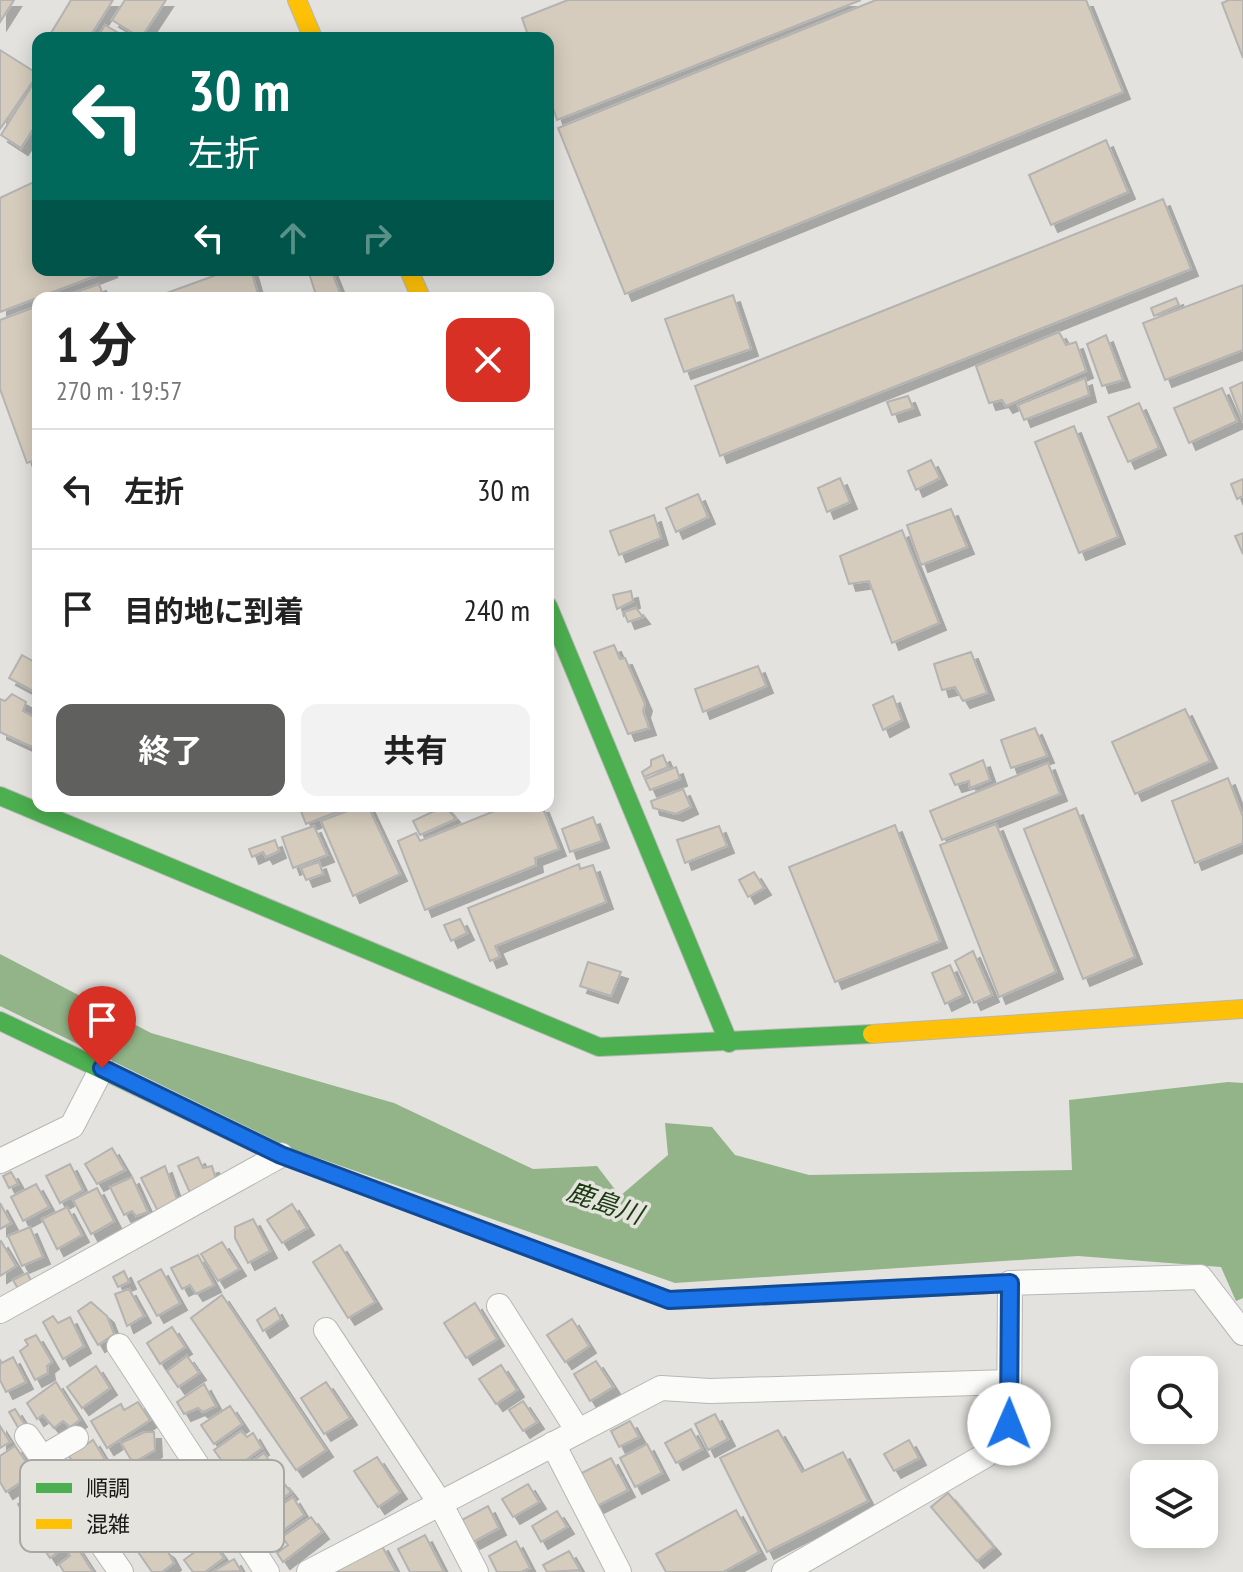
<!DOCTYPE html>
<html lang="ja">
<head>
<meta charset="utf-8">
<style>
	body { margin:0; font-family:"PT Sans Narrow","Noto Sans JP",sans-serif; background:#f2f2f2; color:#222; height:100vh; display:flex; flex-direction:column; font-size:30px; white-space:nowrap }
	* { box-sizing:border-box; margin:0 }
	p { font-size:26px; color:#767676 }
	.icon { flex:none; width:44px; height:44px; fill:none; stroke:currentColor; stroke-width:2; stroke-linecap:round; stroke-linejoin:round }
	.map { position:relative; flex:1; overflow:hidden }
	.panel { position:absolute; left:32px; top:292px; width:522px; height:520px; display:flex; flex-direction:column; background:#fff; border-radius:16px; box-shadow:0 4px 20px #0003 }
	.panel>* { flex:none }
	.top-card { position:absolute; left:32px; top:32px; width:522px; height:244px; border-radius:16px; box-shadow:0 4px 20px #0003; background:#00695c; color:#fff; overflow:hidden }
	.buttons { position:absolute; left:1130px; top:1356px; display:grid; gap:16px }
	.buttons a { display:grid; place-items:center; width:88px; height:88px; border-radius:16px; background:#fff; box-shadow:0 4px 20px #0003; font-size:40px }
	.pin { position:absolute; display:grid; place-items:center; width:68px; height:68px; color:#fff; margin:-82px -34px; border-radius:50% 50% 50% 0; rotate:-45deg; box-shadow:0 0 8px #0007 }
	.pin .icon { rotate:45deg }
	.me { position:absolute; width:88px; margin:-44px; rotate:1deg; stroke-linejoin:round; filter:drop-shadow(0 0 6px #0008) }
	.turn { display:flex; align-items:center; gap:28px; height:168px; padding:0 24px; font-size:36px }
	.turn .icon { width:104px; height:104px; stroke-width:2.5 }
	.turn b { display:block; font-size:56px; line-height:68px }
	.lanes { display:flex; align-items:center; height:76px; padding:0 24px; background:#0003; justify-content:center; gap:40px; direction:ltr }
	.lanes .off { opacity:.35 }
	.round { display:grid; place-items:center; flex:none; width:84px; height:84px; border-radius:16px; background:#f2f2f2 }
	.head { display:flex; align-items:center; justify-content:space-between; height:136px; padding:0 24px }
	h1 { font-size:48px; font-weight:700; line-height:60px }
	.action { display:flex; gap:16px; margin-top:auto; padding:16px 24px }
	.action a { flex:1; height:92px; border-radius:16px; background:#60605e; color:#fff; font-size:32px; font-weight:700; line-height:92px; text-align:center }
	.action a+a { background:#f2f2f2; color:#222 }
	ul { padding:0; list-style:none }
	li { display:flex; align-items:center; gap:24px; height:120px; padding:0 24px; border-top:2px solid #e0e0e0 }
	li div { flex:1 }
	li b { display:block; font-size:30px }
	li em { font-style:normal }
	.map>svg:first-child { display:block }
	.water { fill:#92b488 }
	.building { fill:#d5ccbd; stroke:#b4b3b1; stroke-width:2; filter:url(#shadow) }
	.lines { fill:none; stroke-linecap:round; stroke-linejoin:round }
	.street-casing { stroke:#b7b7b4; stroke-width:26 }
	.fast-casing { stroke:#b7b7b4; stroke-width:20 }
	.slow-casing { stroke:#b7b7b4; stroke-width:20 }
	.street { stroke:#fbfbfa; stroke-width:24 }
	.fast { stroke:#4caf50; stroke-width:18 }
	.slow { stroke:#ffc107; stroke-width:18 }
	.route-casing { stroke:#114b97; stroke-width:20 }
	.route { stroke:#1a73e8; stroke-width:14 }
	.labels { text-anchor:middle; stroke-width:7; stroke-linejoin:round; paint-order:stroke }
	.water-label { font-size:26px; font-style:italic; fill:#1a3b10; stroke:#e4e3de }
	.key { fill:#e4e3de; stroke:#a7a7a3; stroke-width:2 }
	.key-label { font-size:22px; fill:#1a1a18 }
</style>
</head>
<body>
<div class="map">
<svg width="1243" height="1572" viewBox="0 0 1243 1572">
	<defs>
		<filter id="shadow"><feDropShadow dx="7" dy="7" stdDeviation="0" flood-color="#0004"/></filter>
	</defs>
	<rect width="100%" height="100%" fill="#e3e2df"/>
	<polygon class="water" points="0,954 151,1033 394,1103 533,1169 597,1166 620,1196 668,1155 665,1123 712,1127 735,1155 809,1175 1072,1170 1069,1100 1228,1082 1243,1083 1243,1298 1236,1301 1221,1267 1078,1256 675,1283 290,1148 0,1006"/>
	<g class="building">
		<polygon points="0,0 14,0 0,22"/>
		<polygon points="71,0 113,0 89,38 48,38"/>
		<polygon points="125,0 166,0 141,38 112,20"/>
		<polygon points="568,0 861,0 557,120 548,93 548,38 529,38 522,18"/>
		<polygon points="876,0 1086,0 1123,92 625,294 558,128"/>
		<polygon points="1229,0 1243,0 1243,58 1222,3"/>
		<polygon points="105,25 127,38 97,38"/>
		<polygon points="0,50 38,74 0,129"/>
		<polygon points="38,76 38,121 21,148 1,135"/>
		<polygon points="1106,140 1128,192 1051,225 1029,175"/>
		<polygon points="38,180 38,270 111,270 0,312 0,198"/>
		<polygon points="1163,199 1191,269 720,456 695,386"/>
		<polygon points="230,270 251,270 259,298 153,298"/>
		<polygon points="308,270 331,270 342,298 317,298"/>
		<polygon points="99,284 104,298 60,298"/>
		<polygon points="1243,285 1243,350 1165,380 1143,323"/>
		<polygon points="733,295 751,349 684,372 665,319"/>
		<polygon points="1176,298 1179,305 1154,316 1151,308"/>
		<polygon points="38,306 38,459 27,463 0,389 0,320"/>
		<polygon points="1059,332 1066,345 1076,342 1086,371 1006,406 1002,400 989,403 976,366"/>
		<polygon points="1106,335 1123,380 1102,386 1087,344"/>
		<polygon points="1085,378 1089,395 1024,420 1018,405"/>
		<polygon points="1243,382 1243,422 1230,388"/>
		<polygon points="1222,388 1237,421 1189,443 1174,408"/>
		<polygon points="908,396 913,408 892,415 887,402"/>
		<polygon points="1139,403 1159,448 1128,462 1108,417"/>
		<polygon points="1074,426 1118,537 1079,553 1035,442"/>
		<polygon points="931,460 940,478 916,490 908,471"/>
		<polygon points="840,478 850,502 827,512 818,488"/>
		<polygon points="1243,479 1243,496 1237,499 1231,484"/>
		<polygon points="698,494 708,517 676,532 666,508"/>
		<polygon points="951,509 967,547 921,565 907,525"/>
		<polygon points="654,515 661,538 619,555 610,531"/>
		<polygon points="902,530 939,623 892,643 869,581 849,584 840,556"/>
		<polygon points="1243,533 1243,554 1235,536"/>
		<polygon points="631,591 633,601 617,609 613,595"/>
		<polygon points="636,608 643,617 628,622 624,612"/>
		<polygon points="614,645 620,659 625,658 645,704 643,711 649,728 628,734 594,652"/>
		<polygon points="971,652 987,693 963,701 955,687 942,690 934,664"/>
		<polygon points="22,655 38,664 38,683 33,691 9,678"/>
		<polygon points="758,666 766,686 703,712 695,689"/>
		<polygon points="12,694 26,702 23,711 38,719 38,734 32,747 0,732 0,699 5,701"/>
		<polygon points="893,696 902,720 883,730 873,705"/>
		<polygon points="1185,709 1210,761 1135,794 1112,742"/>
		<polygon points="1035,728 1047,756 1011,768 1001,740"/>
		<polygon points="663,755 668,767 644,777 642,772 651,766 651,760"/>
		<polygon points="983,760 990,780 970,788 969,781 955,785 950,774"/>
		<polygon points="1048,763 1060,794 942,840 930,811"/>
		<polygon points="676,767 680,779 650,790 645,779"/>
		<polygon points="1228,778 1243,817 1243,843 1195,863 1172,801"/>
		<polygon points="683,789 691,807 676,814 653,808 651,801"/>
		<polygon points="299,806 352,806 306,824"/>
		<polygon points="361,806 368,806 400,874 353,896 321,821"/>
		<polygon points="445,806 456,819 420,835 413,821"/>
		<polygon points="507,806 542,806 559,849 535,858 536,865 425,910 398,841 416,833 420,841"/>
		<polygon points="1076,808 1135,957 1083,979 1024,829"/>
		<polygon points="593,817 602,841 570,852 562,829"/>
		<polygon points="996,824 1056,972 999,997 940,845"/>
		<polygon points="895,825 940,941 835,982 789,867"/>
		<polygon points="314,826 327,855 293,868 282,837"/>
		<polygon points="719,826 727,846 685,863 677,840"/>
		<polygon points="275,840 279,851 266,857 263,852 252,857 249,849"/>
		<polygon points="319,862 323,874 306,880 301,868"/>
		<polygon points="579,864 580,869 593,865 606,902 495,946 500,957 490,961 468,908"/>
		<polygon points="754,872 764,888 748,897 739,880"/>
		<polygon points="460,919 467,933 451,941 444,925"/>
		<polygon points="973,951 992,995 974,1003 955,961"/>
		<polygon points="588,962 621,972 611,996 580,986"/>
		<polygon points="950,965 963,995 945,1004 932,973"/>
		<polygon points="112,1148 125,1170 97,1184 85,1164"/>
		<polygon points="198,1157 203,1168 212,1166 216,1180 190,1193 178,1166"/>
		<polygon points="70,1164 83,1190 60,1203 46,1176"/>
		<polygon points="165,1166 179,1205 161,1217 141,1178"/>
		<polygon points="11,1172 18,1184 9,1188 3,1176"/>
		<polygon points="132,1177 148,1212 136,1216 132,1211 124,1215 110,1187"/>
		<polygon points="36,1184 49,1207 23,1221 11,1197"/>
		<polygon points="97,1188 114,1221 91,1234 73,1200"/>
		<polygon points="0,1203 11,1223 0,1229"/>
		<polygon points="292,1204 307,1228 282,1243 267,1220"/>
		<polygon points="67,1207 82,1235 57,1249 42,1219"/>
		<polygon points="253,1219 270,1251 248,1263 235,1238 235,1227"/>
		<polygon points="30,1227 43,1257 22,1266 8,1236"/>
		<polygon points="1,1241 16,1266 0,1276 0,1242"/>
		<polygon points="222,1242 239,1269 218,1281 201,1254"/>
		<polygon points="340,1245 375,1302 348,1318 313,1262"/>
		<polygon points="198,1255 214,1285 196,1294 190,1285 182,1289 171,1268"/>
		<polygon points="161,1269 180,1303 157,1316 138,1282"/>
		<polygon points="124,1271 129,1282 118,1287 113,1277"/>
		<polygon points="27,1273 34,1286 21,1294 13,1280"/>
		<polygon points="129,1289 144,1316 127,1326 115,1294"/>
		<polygon points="222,1295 326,1450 296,1470 191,1318"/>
		<polygon points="91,1302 107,1316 114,1334 98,1345 78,1311"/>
		<polygon points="475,1303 497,1339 466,1358 444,1323"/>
		<polygon points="275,1308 281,1319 263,1331 257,1320"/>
		<polygon points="53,1316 58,1323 70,1317 84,1346 63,1359 43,1322"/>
		<polygon points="572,1319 589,1346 565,1362 547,1335"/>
		<polygon points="172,1327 185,1347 160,1364 147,1343"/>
		<polygon points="36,1335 52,1362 47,1366 48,1373 35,1380 20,1351 28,1345 25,1340"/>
		<polygon points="187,1356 199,1373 178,1387 167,1371"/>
		<polygon points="13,1357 26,1382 6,1392 0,1380 0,1360 2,1363"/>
		<polygon points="596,1361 613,1387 590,1401 574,1374"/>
		<polygon points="501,1365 517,1390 496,1404 479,1379"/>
		<polygon points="96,1366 110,1388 82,1408 67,1387"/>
		<polygon points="56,1382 80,1420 70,1427 63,1421 54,1428 43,1415 37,1419 27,1403"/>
		<polygon points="326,1382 350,1418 324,1434 301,1398"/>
		<polygon points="204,1384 216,1406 203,1412 198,1408 184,1414 177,1402"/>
		<polygon points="523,1401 537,1422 523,1431 509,1410"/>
		<polygon points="138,1402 150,1420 107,1448 91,1421 121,1404 124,1410"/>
		<polygon points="230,1406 242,1424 214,1444 201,1425"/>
		<polygon points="15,1409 25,1425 19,1429 9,1412"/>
		<polygon points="715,1414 728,1439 708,1450 695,1424"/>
		<polygon points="630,1421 639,1437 619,1447 611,1431"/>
		<polygon points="0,1426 10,1442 0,1448"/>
		<polygon points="691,1429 702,1449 676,1463 665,1443"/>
		<polygon points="778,1430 802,1472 843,1452 868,1501 767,1552 720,1458"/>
		<polygon points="241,1431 247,1437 253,1433 262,1448 241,1464 227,1468 214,1450"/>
		<polygon points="145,1432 154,1432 155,1450 133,1463 121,1443"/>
		<polygon points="93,1440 109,1466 86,1483 69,1456"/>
		<polygon points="909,1440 919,1458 894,1471 884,1454"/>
		<polygon points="647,1444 662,1473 635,1487 620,1458"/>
		<polygon points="15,1446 34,1473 6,1492 0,1482 0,1456"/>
		<polygon points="264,1453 275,1469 245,1488 235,1473"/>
		<polygon points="377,1457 400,1492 378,1507 354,1471"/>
		<polygon points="611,1458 628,1490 597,1506 580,1474"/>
		<polygon points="266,1481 272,1486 282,1481 291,1492 268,1510 256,1486"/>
		<polygon points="528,1484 539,1502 513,1517 502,1499"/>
		<polygon points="38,1492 58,1525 38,1539 18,1504"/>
		<polygon points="948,1493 994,1547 977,1561 931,1507"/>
		<polygon points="293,1497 304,1515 277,1535 264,1517"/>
		<polygon points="488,1506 499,1528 473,1542 462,1520"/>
		<polygon points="736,1510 759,1552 723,1572 666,1572 656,1554"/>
		<polygon points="557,1511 567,1527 541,1542 532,1526"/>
		<polygon points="311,1517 322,1532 283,1562 277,1553 288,1545 282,1537"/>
		<polygon points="425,1535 444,1572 410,1572 398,1549"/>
		<polygon points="53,1537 62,1549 50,1558 42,1546"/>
		<polygon points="152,1539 168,1552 174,1563 162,1572 152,1572 136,1549"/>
		<polygon points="211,1540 224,1558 205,1572 193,1572 184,1560"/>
		<polygon points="516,1541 530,1568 521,1572 497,1572 489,1556"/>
		<polygon points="381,1544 396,1572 327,1572"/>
		<polygon points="76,1546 93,1572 64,1572 59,1564 70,1556 68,1551"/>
		<polygon points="569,1551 580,1570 547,1572 543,1565"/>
		<polygon points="234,1559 241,1571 212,1572"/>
	</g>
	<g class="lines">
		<defs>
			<g id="street">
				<polyline points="0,1161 72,1126 102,1068"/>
				<polyline points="499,1306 578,1431"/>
				<polyline points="0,1311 281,1155"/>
				<polyline points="326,1330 440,1503 476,1572"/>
				<polyline points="119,1346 267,1572"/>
				<polyline points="27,1436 121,1572"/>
				<polyline points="553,1444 619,1572"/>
				<polyline points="42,1458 76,1438"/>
				<polyline points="64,1539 87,1522"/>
				<polyline points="309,1572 661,1388 710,1391 1009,1382"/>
				<polyline points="784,1572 986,1455 1009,1424 1010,1283 1200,1277 1243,1333"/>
			</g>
			<g id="fast">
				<polyline points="548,606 729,1043"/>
				<polyline points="0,796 599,1047 872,1034"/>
				<polyline points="0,1021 281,1155 669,1300 696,1299"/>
			</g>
			<g id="slow">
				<polyline points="297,0 313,38"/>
				<polyline points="409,270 421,298"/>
				<polyline points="872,1034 1243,1009"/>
				<polyline points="696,1299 1010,1283"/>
			</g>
		</defs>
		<use href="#street" class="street-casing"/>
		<use href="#fast" class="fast-casing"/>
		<use href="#slow" class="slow-casing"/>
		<use href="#street" class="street"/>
		<use href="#fast" class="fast"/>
		<use href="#slow" class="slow"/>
	</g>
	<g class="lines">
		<defs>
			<polyline id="route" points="102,1068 281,1155 669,1300 1010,1283 1009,1424"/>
		</defs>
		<use href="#route" class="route-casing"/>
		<use href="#route" class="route"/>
	</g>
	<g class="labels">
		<g class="water-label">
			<text transform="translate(605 1203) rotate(19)" y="9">鹿島川</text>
		</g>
	</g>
	<rect x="20" y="1460" width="264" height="92" rx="12" class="key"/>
	<rect x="36" y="1483" width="36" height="10" fill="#4caf50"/>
	<rect x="36" y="1519" width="36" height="10" fill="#ffc107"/>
	<g class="key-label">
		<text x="86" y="1496">順調</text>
		<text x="86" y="1532">混雑</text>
	</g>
</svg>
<div class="buttons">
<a><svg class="icon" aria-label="search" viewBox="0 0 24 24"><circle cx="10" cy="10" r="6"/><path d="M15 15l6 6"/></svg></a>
<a><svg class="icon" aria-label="layers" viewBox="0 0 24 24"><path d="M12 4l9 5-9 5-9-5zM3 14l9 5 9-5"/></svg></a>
</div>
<div class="pin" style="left:102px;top:1068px;background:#d93025"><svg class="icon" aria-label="arrive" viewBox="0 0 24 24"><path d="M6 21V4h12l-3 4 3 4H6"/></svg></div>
<svg class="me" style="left:1009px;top:1424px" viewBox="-20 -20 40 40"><circle r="19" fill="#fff"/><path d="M0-13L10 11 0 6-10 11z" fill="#1a73e8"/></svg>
<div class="top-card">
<div class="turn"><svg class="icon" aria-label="left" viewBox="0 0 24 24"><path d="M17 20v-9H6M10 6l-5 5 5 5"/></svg><div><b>30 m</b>左折</div></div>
<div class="lanes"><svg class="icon" aria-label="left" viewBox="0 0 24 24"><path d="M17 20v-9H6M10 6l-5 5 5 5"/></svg><svg class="icon off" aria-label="ahead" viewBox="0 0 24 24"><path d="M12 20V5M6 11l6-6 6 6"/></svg><svg class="icon off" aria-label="right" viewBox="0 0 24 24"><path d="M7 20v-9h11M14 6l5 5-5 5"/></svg></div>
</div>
<section class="panel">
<div class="head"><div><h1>1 分</h1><p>270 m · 19:57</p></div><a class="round" style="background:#d93025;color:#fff"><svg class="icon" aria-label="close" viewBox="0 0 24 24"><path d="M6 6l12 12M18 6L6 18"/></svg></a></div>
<ul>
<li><svg class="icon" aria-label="left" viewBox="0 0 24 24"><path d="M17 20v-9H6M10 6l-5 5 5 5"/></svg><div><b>左折</b></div><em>30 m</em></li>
<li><svg class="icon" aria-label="arrive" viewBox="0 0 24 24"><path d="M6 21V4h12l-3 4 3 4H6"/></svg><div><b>目的地に到着</b></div><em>240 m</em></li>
</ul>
<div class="action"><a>終了</a><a>共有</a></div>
</section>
</div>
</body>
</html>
